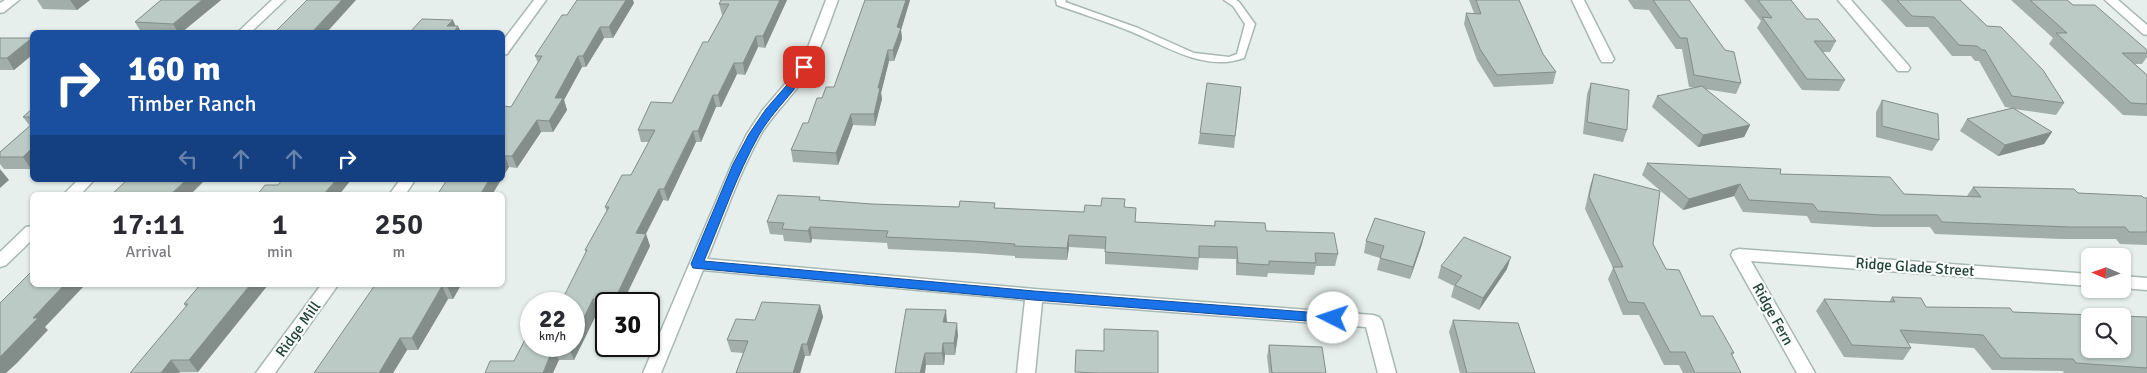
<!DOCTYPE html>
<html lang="en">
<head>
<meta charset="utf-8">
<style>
	body { margin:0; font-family:Signika,sans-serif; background:#f7f7f7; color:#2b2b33; height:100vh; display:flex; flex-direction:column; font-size:19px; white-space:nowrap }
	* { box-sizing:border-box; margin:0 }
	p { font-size:16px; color:#7c7c81 }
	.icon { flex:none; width:28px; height:28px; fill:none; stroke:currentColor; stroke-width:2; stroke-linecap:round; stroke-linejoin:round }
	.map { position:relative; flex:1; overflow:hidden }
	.details { position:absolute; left:30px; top:192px; width:475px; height:95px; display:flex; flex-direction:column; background:#fff; border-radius:8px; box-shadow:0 1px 4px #0004 }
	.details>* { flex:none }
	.guide { position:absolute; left:30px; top:30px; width:475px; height:152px; border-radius:8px; box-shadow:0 1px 4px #0004; background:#1a4fa0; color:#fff; overflow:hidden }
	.needle { width:32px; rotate:272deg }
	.controls { position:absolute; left:2081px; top:248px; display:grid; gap:10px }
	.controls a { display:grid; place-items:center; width:50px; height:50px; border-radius:8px; background:#fff; box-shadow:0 1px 4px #0004; font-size:25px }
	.speed { position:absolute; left:520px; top:292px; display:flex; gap:10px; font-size:25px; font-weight:700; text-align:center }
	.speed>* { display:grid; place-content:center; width:65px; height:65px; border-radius:50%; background:#fff; box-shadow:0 1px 4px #0004; line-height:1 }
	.speed small { font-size:12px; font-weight:400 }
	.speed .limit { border:2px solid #111; border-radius:8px; background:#fff; color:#111 }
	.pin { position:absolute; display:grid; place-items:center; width:42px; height:42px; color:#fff; margin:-21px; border-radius:10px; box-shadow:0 2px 8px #0006 }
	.me { position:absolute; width:55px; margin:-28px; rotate:274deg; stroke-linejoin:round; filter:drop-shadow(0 0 4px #0008) }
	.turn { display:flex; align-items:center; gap:18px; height:105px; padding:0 15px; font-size:22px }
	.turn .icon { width:65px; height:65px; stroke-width:2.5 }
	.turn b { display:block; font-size:35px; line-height:42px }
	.lanes { display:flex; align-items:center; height:48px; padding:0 15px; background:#0003; justify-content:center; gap:25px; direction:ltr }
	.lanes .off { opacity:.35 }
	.eta { display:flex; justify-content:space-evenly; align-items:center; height:85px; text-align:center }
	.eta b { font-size:30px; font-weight:600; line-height:35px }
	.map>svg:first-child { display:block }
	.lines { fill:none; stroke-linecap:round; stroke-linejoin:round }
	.service-casing { stroke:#a8b8b2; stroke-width:3 }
	.minor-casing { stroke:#a8b8b2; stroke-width:3 }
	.tertiary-casing { stroke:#a8b8b2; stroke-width:3 }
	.service { fill:#fff; fill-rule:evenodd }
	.minor { fill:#fff; fill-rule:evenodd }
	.tertiary { fill:#fff; fill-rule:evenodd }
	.wall { fill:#a1aea9 }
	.shaded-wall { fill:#838d89 }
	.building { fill:#bbcac4; stroke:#838d89; fill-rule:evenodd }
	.route { fill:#1a73e8; stroke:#114b97 }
	.labels { text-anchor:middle; stroke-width:4.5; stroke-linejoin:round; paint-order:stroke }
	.street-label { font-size:15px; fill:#24423a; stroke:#f7fbf9 }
</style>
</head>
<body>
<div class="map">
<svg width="2147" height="373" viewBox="0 0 2147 373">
	<rect width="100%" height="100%" fill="#e6efeb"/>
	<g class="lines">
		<defs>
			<path id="service" d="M1056 0H1066L1065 2 1138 28 1194 53 1229 57 1237 54 1245 24 1233 6 1224 0H1236L1239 2 1255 24 1244 58C1205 72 1168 47 1132 32 1108 22 1082 14 1057 5Z"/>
			<g id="minor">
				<polygon points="272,0 285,0 251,32 238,32"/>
				<polygon points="534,0 546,0 507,54 502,55 502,42"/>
				<path d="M826 0H838C828 27 819 56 803 80 790 99 773 114 761 134 739 173 724 218 707 259L1034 289 1373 315 1379 317 1382 321 1396 373H1378L1366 327 1042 302 1035 373H1017L1025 300 703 270 661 373H643L732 164 747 134 762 111 791 77 805 55Z"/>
				<polygon points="1572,0 1584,0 1614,59 1612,62 1602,62 1600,59"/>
				<polygon points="1838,0 1851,0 1908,65 1910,68 1908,71 1898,71"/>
				<polygon points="2105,0 2118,0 2147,25 2147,35 2143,34"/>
				<polygon points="78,180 94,180 80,195 63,195"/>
				<polygon points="400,180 415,180 405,195 389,195"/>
				<polygon points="32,226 32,240 6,265 0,267 0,252 26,227"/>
				<polygon points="1739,249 2090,274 2090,286 1751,261 1815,373 1797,373 1731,255 1733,251"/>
				<polygon points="2122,276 2147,278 2147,290 2122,288"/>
				<polygon points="321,285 338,285 275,373 256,373"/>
			</g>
			<polygon id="tertiary" points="5,0 19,0 4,12 0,13 0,3"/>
		</defs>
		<use href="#service" class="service-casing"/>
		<use href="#minor" class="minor-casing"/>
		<use href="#tertiary" class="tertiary-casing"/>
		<use href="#service" class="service"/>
		<use href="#minor" class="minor"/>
		<use href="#tertiary" class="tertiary"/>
	</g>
	<g class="wall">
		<polygon points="37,0 90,0 77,10 43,9"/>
		<polygon points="161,0 221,0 182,32 141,32 135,22"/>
		<polygon points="721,0 787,0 765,48 758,47 745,75 737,74 721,107 716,107 701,142 696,142 668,201 663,200 646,234 650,246 622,304 606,304 606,311 598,311 574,360 559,360 514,361 531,328 574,346 586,252 585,250 607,212 605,207 631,175 649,142 641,142 638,130 672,103 708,42 723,15 722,15 719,4"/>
		<polygon points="865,0 910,0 901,30 902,39 894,61 889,61 881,93 882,99 875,126 853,125 838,165 793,162 791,150 808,123 822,98 834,87"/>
		<polygon points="1469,0 1519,0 1543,54 1556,72 1553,84 1494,87 1477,60 1464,24 1466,13 1474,13"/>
		<polygon points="1628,0 1689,0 1741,83 1736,94 1705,89 1750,125 1744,137 1698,147 1652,107 1657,96 1696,88 1689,87 1682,49 1676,49 1649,10 1634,9"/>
		<polygon points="1744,0 1791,0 1806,19 1836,41 1830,52 1823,52 1845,80 1839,91 1802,90 1757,28 1761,21"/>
		<polygon points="1881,0 1960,0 2064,103 2056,115 2014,109 2052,132 2044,144 1998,156 1960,131 1967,119 2012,108 2005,107 1979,61 1975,61 1971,56 1952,56 1928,27 1906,27"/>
		<polygon points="2011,0 2067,0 2073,5 2147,50 2147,57 2142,64 2135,64 2147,75 2147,116 2123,115 2049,44 2053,38"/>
		<polygon points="634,3 613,38 604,38 586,67 582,67 564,100 567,110 553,132 541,132 517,168 509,167 502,178 502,109 511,107 538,63 535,56 567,15"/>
		<polygon points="0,38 32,38 32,55 14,70 0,70"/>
		<polygon points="1591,83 1627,130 1623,142 1583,134 1587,94"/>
		<polygon points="1241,87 1234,148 1198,144 1200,133"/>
		<polygon points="1882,100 1939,140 1932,151 1876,137 1876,112"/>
		<polygon points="32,109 32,168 31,169 4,169 0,164 0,152 30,126 23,117"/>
		<polygon points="1647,163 1780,174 1904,194 1967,196 1973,187 2078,193 2147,198 2147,245 2120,244 2116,239 2061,239 1935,234 1930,227 1874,227 1811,223 1807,216 1743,212 1734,196 1683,210 1642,175"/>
		<polygon points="1594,174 1653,244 1666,269 1701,316 1734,353 1732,355 1741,373 1683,373 1679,365 1664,365 1639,315 1623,315 1608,279 1613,268 1585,209 1590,186"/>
		<polygon points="821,200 872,204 995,208 1084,212 1124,207 1135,222 1214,226 1215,221 1266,231 1338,254 1335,266 1316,266 1314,275 1268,273 1267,277 1236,275 1236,259 1199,258 1198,270 1105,264 1105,249 1069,247 1067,260 1015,258 1015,256 974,253 888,249 887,243 812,239 811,243 784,241 783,235 770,234 767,222"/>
		<polygon points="1425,232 1422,244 1410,279 1377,270 1380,258 1364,253 1366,241"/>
		<polygon points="1441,266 1507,269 1479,310 1451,297 1454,286 1438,278"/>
		<polygon points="200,285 198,372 130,373 186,307 184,304"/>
		<polygon points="375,285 461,285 453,299 448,299 418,350 407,350 393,373"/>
		<polygon points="1892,297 1926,307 2013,312 2147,317 2147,373 2064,373 2063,371 1992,370 1974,348 1908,343 1911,348 1903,360 1844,357 1816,311 1824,299 1889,302"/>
		<polygon points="820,305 823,317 810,356 805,356 800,373 736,373 743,353 731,352 727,340 755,320"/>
		<polygon points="1453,320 1535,373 1460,373 1449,332"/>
		<polygon points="947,322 958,335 955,355 945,355 944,365 926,365 895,373"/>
		<polygon points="1269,345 1326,373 1269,373 1267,357"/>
	</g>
	<g class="shaded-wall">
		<polygon points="70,0 90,0 77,10"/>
		<polygon points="202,0 221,0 182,32 178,32 173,24"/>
		<polygon points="342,0 356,0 327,32 312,32"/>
		<polygon points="626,0 633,0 634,3 613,38 609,27"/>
		<polygon points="780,0 787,0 765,48 763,36"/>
		<polygon points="906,0 910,0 901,30 902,39 894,61 893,50 897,27"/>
		<polygon points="453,20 457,29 458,26 461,32 450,32 447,26"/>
		<polygon points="600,27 604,38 586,67 583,56"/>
		<polygon points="756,36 758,47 745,75 743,63"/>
		<polygon points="32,38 32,55 14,70 7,58"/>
		<polygon points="888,50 889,61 881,93 882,99 875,126 874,114 878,88"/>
		<polygon points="578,56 582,67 564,100 567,110 553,132 549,121 555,98"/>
		<polygon points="734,63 737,74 721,107 718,95"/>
		<polygon points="713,95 716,107 701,142 698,131"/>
		<polygon points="851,114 853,125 838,165 836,153"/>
		<polygon points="537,120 541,132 517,168 512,156"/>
		<polygon points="1750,125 1744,137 1698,147 1703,135"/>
		<polygon points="693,131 696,142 668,201 664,189"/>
		<polygon points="2052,132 2044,144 1998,156 2005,145"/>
		<polygon points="32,148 32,168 31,169 23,157"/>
		<polygon points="505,156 509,167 502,178 502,159"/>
		<polygon points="0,169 9,180 0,188"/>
		<polygon points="186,180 205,180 190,195 170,195"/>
		<polygon points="336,180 351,180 339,195 323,195"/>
		<polygon points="489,180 501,180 492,195 480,195"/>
		<polygon points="1740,184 1734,196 1683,210 1689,199"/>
		<polygon points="659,189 663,200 640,245 636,233"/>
		<polygon points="810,227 812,239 811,243 808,231"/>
		<polygon points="1425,232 1422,244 1410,279 1413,267"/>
		<polygon points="646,234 650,246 622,304 616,304 615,299"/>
		<polygon points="1069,235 1069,247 1067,260 1067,248"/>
		<polygon points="1511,257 1507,269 1479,310 1483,298"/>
		<polygon points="64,285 85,285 45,327 48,330 16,364 6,373 0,373 0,357 33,318"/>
		<polygon points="250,285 268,285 198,372 189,360"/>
		<polygon points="448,285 461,285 453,299 447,286"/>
		<polygon points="442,286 448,299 418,350 412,338"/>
		<polygon points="593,299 598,311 574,360 569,348 570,346 574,346 574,338"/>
		<polygon points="820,305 823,317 810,356 807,344"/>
		<polygon points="946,310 947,322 945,334 943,322"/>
		<polygon points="957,323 958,335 955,355 954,343"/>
		<polygon points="400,338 407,350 393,373 379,373"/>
		<polygon points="943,343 945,355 944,365 942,353"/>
		<polygon points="802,344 805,356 800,373 793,373"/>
		<polygon points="553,348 559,360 553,373 543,373"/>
		<polygon points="925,353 926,365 925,373 920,373"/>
		<polygon points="171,360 180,372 179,373 161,373"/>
	</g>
	<g class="building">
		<polygon points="161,0 202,0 173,24 135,22"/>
		<polygon points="307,0 342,0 312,32 275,32"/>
		<polygon points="577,0 626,0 609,27 600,27 583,56 578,56 555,98 563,98 549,121 537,120 512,156 505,156 502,159 502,109 504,106 511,107 542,56 535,56 562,15 567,15"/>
		<polygon points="721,0 780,0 763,36 756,36 743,63 734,63 718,95 713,95 698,131 693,131 664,189 659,189 636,233 646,234 615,299 593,299 574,338 574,304 560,304 587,250 585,250 609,207 605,207 622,175 631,175 655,130 638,130 651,102 672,103 703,42 708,42 729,4 719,4"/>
		<polygon points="865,0 906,0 897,27 901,28 893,50 888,50 878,88 880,88 874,114 851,114 836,153 791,150 803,123 808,123 817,98 822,98 826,87 834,87"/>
		<polygon points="1476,0 1519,0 1543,54 1556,72 1497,75 1480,49 1466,13 1481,14"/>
		<polygon points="1653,0 1689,0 1725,50 1734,52 1741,83 1694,75 1687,38 1680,38"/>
		<polygon points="1758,0 1791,0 1806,19 1818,19 1836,41 1814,41 1845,80 1807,79 1762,17 1772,18"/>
		<polygon points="1897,0 1960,0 1987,26 2001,27 2043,70 2064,103 2012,96 1985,50 1982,50 1977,46 1959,45 1934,17 1912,16"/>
		<polygon points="2030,0 2067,0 2073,5 2095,5 2147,50 2147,53 2122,53 2147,75 2147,104 2131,103 2056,33 2067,33"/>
		<polygon points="422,19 453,20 447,26 458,26 454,32 410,32"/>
		<polygon points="0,38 32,38 7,58 0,58"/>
		<polygon points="1207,83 1241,87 1235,136 1200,133"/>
		<polygon points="1591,83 1629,90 1627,130 1587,122"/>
		<polygon points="1702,86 1750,125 1703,135 1657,96"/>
		<polygon points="1882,100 1938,114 1939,140 1882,126"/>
		<polygon points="2013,108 2052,132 2005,145 1967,119"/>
		<polygon points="32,109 32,117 23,117"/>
		<polygon points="32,124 32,148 23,157 0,157 0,152"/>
		<polygon points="1647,163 1781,169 1780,174 1890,177 1904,194 1981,197 1973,187 2074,189 2078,193 2142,196 2144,198 2147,198 2147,232 2129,232 2125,227 2070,227 1942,222 1937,215 1881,215 1818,211 1813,204 1749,200 1740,184 1689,199"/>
		<polygon points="1594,174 1660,191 1653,244 1666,269 1679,270 1701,316 1713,316 1734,353 1731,353 1741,373 1695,373 1685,352 1670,352 1644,303 1628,302 1613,267 1623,267 1589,197"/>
		<polygon points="127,180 186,180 170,195 111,195"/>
		<polygon points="282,180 336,180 323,195 257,195 265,185 278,185"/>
		<polygon points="447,180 489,180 480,195 437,195"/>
		<polygon points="778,195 820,197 819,200 872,204 959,207 960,201 995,203 994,208 1084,212 1085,205 1101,206 1102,198 1125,199 1124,207 1136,208 1135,222 1215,226 1215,221 1265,223 1266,231 1334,233 1338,254 1315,253 1316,263 1269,261 1269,265 1238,263 1237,247 1199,246 1199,258 1105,252 1106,237 1069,235 1067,248 1014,246 1015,244 973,241 886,237 888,231 810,227 808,231 782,229 784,223 767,222"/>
		<polygon points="1375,218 1425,232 1413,267 1380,258 1384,246 1366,241"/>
		<polygon points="1464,237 1511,257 1483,298 1455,285 1462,276 1441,266"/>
		<polygon points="32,271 32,285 64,285 33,318 38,318 0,357 0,303"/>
		<polygon points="200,285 250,285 189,360 171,360 161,373 130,373 188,304 184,304"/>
		<polygon points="375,285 448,285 447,286 442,286 412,338 400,338 379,373 314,373"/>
		<path d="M1892 297 1921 298 1926 307 2010 308 2013 312 2147 317V368L2076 363 2073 359 2001 358 1983 335 1900 330 1911 348 1852 345 1824 299 1895 302ZM2090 316H2122V349H2090Z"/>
		<polygon points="762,302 820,305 807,344 802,344 793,373 736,373 748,341 727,340 736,319 755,320"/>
		<polygon points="906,309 946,310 943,322 957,323 954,343 943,343 942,353 925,353 920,373 895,373"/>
		<polygon points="1453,320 1518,323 1535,373 1467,373"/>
		<polygon points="531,328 531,346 570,346 569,348 553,348 543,373 485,373 490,361 514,361"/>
		<polygon points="1104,329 1158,331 1158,373 1098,373 1075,372 1076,350 1104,351"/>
		<polygon points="1269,345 1322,347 1326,373 1272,373"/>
	</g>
	<path class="route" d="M804 64 809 67C796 92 773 110 759 135 737 174 722 219 704 261L1034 291 1333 314 1338 315 1340 318 1338 322 1333 323 1034 300 693 268 691 264 733 164 749 134 766 109 793 78 800 65Z"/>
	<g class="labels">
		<g class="street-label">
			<text transform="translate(1915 267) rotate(4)" y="5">Ridge Glade Street</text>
			<text transform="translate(1773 314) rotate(61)" y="5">Ridge Fern</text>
			<text transform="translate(298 329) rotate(-54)" y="5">Ridge Mill</text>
		</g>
	</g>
</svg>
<div class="controls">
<a><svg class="needle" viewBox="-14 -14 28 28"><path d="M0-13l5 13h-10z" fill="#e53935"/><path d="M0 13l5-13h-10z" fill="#7c7c81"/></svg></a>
<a><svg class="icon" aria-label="search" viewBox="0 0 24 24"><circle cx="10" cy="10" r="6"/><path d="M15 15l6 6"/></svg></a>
</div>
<div class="speed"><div>22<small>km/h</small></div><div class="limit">30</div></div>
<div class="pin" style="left:804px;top:67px;background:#d93025"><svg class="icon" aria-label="arrive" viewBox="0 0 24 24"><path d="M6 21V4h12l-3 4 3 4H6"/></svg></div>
<svg class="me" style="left:1333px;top:318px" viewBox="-20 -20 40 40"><circle r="19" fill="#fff"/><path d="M0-13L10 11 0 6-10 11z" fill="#1a73e8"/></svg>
<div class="guide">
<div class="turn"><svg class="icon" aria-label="right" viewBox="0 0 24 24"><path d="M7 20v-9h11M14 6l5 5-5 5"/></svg><div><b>160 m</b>Timber Ranch</div></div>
<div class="lanes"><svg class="icon off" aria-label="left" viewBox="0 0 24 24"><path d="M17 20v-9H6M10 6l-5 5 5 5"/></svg><svg class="icon off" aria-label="ahead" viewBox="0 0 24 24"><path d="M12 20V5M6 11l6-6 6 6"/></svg><svg class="icon off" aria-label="ahead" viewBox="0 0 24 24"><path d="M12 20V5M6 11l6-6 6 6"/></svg><svg class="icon" aria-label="right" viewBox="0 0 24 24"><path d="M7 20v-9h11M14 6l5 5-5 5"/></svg></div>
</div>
<section class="details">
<div class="eta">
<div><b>17:11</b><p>Arrival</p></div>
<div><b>1</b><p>min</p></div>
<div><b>250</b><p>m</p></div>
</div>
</section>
</div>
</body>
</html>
